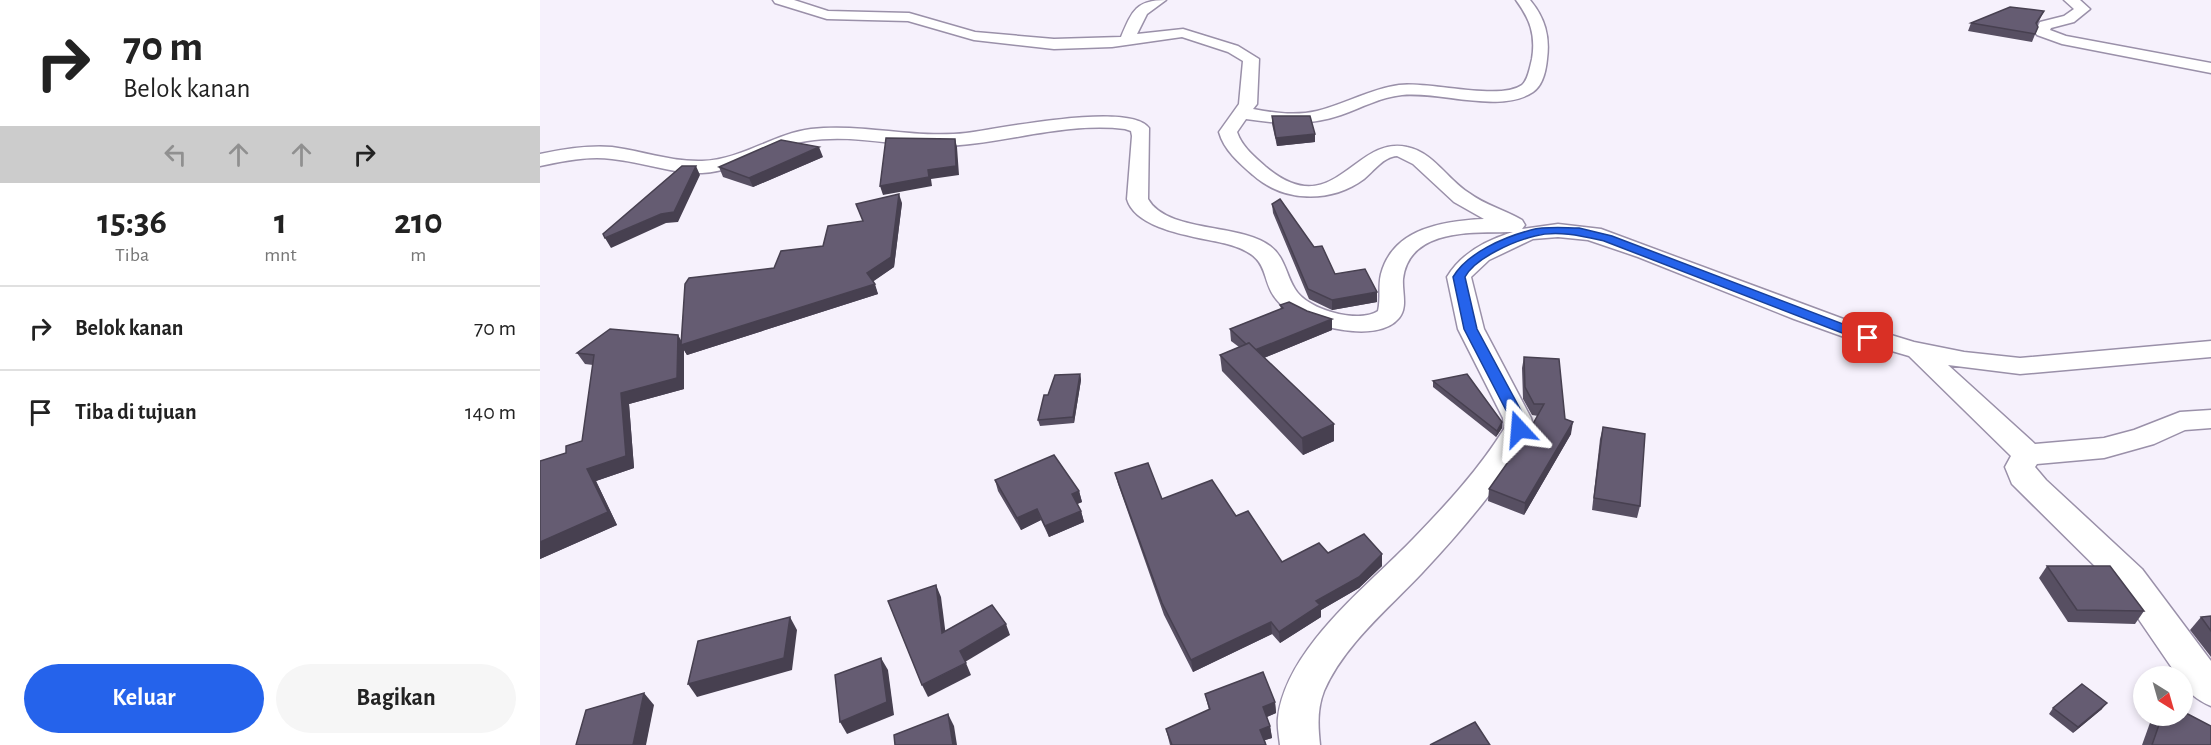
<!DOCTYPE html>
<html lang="id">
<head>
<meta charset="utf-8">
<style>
	body { margin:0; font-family:"Alegreya Sans",sans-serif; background:#f6f6f6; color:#222; height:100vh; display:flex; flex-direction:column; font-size:22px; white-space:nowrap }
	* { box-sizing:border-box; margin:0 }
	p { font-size:20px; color:#767676 }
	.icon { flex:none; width:33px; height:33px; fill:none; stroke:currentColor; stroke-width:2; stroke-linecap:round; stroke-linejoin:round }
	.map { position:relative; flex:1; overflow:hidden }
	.details { display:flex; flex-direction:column; background:#fff; width:540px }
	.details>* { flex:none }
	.guide { background:#fff; color:#222; overflow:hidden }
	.needle { width:39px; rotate:143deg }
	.fabs { position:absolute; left:1593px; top:666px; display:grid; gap:12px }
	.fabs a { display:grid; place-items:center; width:60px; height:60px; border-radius:50%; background:#fff; box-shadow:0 3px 9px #0003; font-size:30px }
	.pin { position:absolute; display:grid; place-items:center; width:51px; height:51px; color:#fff; margin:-26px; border-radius:12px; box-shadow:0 3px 9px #0006 }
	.me { position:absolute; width:66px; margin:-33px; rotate:341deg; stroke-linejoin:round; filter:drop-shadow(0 0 4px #0008) }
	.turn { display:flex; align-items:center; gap:21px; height:126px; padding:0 24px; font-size:27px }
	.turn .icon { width:78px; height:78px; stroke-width:2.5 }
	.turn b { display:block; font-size:42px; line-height:51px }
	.lanes { display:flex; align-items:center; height:57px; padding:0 24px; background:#0003; justify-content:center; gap:30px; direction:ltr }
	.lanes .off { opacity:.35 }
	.eta { display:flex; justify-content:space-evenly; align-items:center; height:102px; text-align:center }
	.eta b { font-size:36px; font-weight:600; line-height:42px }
	.primary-button { display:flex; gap:12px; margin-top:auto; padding:12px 24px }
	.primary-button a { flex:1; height:69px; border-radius:36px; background:#2563eb; color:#fff; font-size:24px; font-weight:600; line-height:69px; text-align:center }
	.primary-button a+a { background:#f6f6f6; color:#222 }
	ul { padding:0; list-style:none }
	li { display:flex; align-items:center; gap:18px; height:84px; padding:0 24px; border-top:2px solid #e0e0e0 }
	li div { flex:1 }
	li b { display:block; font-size:22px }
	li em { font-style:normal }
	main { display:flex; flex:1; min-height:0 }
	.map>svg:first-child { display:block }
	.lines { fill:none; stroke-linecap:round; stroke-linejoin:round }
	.minor-casing { stroke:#9a90a9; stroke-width:3 }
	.minor { fill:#fff; fill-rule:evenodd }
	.wall { fill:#574f62 }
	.shaded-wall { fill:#474050 }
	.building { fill:#655c72; stroke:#474050; stroke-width:1.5 }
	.route { fill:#2563eb; stroke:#184099; stroke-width:1.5 }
</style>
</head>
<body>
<main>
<section class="details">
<div class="guide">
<div class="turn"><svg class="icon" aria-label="right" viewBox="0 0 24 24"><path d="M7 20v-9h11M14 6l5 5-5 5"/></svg><div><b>70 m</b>Belok kanan</div></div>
<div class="lanes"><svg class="icon off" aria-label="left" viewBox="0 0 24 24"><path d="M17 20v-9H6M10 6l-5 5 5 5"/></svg><svg class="icon off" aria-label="ahead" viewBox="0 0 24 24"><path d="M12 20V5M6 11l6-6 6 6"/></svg><svg class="icon off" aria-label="ahead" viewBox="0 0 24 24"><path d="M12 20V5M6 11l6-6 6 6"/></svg><svg class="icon" aria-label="right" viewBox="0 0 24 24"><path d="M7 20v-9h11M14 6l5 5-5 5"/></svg></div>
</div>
<div class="eta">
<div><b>15:36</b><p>Tiba</p></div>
<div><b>1</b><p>mnt</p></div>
<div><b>210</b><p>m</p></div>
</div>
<ul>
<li><svg class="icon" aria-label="right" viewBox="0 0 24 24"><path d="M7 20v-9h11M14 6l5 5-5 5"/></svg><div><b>Belok kanan</b></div><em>70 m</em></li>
<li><svg class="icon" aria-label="arrive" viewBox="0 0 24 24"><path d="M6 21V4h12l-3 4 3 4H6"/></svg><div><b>Tiba di tujuan</b></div><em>140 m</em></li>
</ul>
<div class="primary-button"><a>Keluar</a><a>Bagikan</a></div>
</section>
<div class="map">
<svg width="1671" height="745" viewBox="0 0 1671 745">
	<rect width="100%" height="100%" fill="#f6f1fc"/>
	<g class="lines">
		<defs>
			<g id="minor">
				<path d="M233 0H254L288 11 369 13 435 32 514 39 581 37C592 11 596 0 626 0L607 14 597 34 643 29 698 46 719 59 717 104 713 109C734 113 756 116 777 111 805 104 830 89 859 85 889 81 960 101 982 85 988 80 990 67 992 59 996 35 990 19 976 0H990C1005 18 1010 36 1007 59 1006 70 1003 85 993 92 961 114 899 91 862 95 841 97 821 108 801 115 769 126 739 124 706 119L697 132C702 147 715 157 726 167 794 224 814 135 867 147 893 152 907 179 929 193 945 205 965 210 982 220L985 225 982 229 1018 224 1061 229 1325 327 1374 342 1424 352 1480 358 1671 341V357L1480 374 1408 365 1495 444 1564 438 1594 430 1640 412 1671 410V428L1645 430 1614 444 1564 458 1497 464 1495 467 1506 480 1602 569 1671 661V706C1659 701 1643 691 1642 676H1638L1632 668 1578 589 1472 484 1465 467 1471 456 1369 356 1307 338 1254 319 1098 257 1048 240 1018 237 993 239 949 260 931 277 944 329 991 418 994 429C963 482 924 528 882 573 848 609 804 645 784 691 777 709 778 726 780 745H740C739 736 737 726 738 718 746 648 828 586 874 538 907 504 939 469 964 429L963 418 918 329 907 277C921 253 947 240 973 232 936 233 869 227 863 279 862 292 868 307 859 318 837 345 767 326 744 307 714 282 739 258 687 244 660 237 596 231 587 199L592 136 591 131 585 129C525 122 467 143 408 146 361 148 314 133 267 141 230 147 200 171 162 173 132 174 103 162 72 159 48 156 24 161 0 166V154C24 149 48 145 72 147 102 151 132 162 162 161 201 160 233 134 271 129 323 123 374 139 426 133 458 129 590 101 609 128L608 199C627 233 700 223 730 246 745 257 746 275 755 289 767 310 819 324 838 311 841 298 838 286 841 274 853 228 904 221 944 219L914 202 873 164 857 156C843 157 834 171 824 179 790 204 743 202 713 175 699 163 684 150 679 132L699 104 703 61 688 52 642 37 572 47 514 49 434 40 368 21 287 19 235 3Z"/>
				<polygon points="1524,0 1540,0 1550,9 1534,22 1511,28 1510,30 1526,36 1671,63 1671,73 1522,44 1497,35 1495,32 1500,22 1524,16 1534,9"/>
			</g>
		</defs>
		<use href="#minor" class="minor-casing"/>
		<use href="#minor" class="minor"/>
	</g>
	<g class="wall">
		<polygon points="1504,11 1497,25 1498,27 1492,42 1428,31 1431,23"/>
		<polygon points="732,116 775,142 737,146 732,124"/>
		<polygon points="283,157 213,187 183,177 179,167"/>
		<polygon points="362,203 354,267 333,281 338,294 147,355 144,350 144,389 89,404 94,468 56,481 77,525 0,559 0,461 26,453 42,441 53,365 45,364 37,353 138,335 141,341 234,268 283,246 322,221"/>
		<polygon points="732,204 795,274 837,302 792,310 769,299 733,213"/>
		<polygon points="740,305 792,330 724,358 794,441 763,455 682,371 680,355 699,347 691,341 690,329 741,309"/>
		<polygon points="984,357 1025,419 1031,434 984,515 948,501 949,489 985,438 998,416 992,415 983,399 982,368"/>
		<polygon points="540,374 541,380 534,423 500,426 498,420 508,395"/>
		<polygon points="893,381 962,428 956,437 893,387"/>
		<polygon points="1063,427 1100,506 1097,518 1052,510 1060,439"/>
		<polygon points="575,473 622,499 696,516 742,562 788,553 842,554 842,566 819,588 781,610 781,617 740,643 732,634 653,672 624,615 578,484"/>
		<polygon points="455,480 539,491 542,502 537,504 541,511 544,522 509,537 501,520 481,530 458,491"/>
		<polygon points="1507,566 1604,611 1595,624 1528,622 1499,578"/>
		<polygon points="1671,616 1671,657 1650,630 1661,617"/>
		<polygon points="665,694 735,702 736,713 727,717 730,726 732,738 725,740 726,745 630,745 626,729 669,710"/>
		<polygon points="1513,708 1562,709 1533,733 1509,714"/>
		<polygon points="1616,716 1642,716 1671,745 1602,745 1611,720"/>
	</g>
	<g class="shaded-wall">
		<polygon points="775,134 775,142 737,146 736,138"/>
		<polygon points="415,139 417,147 419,175 391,179 392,186 343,195 340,186"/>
		<polygon points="279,147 283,157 213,187 209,178"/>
		<polygon points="156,166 160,175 138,222 126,223 71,248 65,238 121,214"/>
		<polygon points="359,194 362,203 354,267 331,283 327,273"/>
		<polygon points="335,284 338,294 147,355 144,350 144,389 89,404 94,468 56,481 77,525 0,559 0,542 47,469 81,393 138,335 143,344"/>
		<polygon points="837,292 837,302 792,310 792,300"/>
		<polygon points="792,319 792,330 714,362 713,350"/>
		<polygon points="540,374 541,380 534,423 533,417"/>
		<polygon points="962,422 962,428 956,437 957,431"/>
		<polygon points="1033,422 1031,434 984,515 985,503"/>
		<polygon points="794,424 794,441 763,455 762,438"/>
		<polygon points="539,491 542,502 535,505 532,494"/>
		<polygon points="497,509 501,520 481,530 477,518"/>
		<polygon points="541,511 544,522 509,537 505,526"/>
		<polygon points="842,554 842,566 819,588 781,610 781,617 740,643 739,632 776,601"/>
		<polygon points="396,585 401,597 407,644 402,633"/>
		<polygon points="250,617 257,630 252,670 157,697 148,684"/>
		<polygon points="731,622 732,634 653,672 651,660"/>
		<polygon points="466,624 470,635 425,662 420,651"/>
		<polygon points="341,658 348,670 354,715 307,734 300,722"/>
		<polygon points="426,663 431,675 388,697 382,685"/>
		<polygon points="104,693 114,705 106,745 93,745"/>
		<polygon points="735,702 736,713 724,718 723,707"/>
		<polygon points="1567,703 1562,709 1533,733 1538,727"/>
		<polygon points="408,714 414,726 417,745 413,745"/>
		<polygon points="730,726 732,738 722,741 720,730"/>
	</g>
	<g class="building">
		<polygon points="1470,7 1504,11 1496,23 1498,27 1495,34 1431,23"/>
		<polygon points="732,116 770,116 775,134 736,138"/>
		<polygon points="346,138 415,139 416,166 388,170 389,177 340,186"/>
		<polygon points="241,140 279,147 209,178 179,167"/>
		<polygon points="142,166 156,166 134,212 121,214 65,238 63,234"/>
		<polygon points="359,194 351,257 327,273 335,284 141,345 145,284 149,278 234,268 241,251 283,246 288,226 323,221 316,204"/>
		<polygon points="740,199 774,247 782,246 795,274 825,269 837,292 792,300 768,289 732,204"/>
		<polygon points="749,302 767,311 792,319 715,350 709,343 706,344 690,329 743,308 740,305"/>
		<polygon points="70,329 138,335 137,378 81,393 86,456 47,469 68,512 0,542 0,461 26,453 26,446 42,441 54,355 37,353"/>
		<polygon points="709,343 794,424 762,438 680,355"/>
		<polygon points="984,357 1019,359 1025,419 1033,422 985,503 949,489 985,438 1004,404 994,404 985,387"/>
		<polygon points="540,374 533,417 498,420 504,395 508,395 515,375"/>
		<polygon points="927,374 962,422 957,431 893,381"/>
		<polygon points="1063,427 1105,434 1100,506 1054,498"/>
		<polygon points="514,455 539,491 532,494 541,511 505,526 497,509 477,518 455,480"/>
		<polygon points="608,463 622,499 672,480 696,516 708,511 742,562 779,543 788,553 824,534 842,554 819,577 776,601 780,605 739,632 731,622 651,660 622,603 575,473"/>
		<polygon points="1507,566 1570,566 1604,611 1537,610"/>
		<polygon points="396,585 402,633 452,605 466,624 420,651 426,663 382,685 348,601"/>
		<polygon points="1671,616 1671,631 1661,617"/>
		<polygon points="250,617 244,658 148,684 158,641"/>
		<polygon points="341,658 347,702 300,722 295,675"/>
		<polygon points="723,672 735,702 723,707 730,726 720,730 726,745 632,745 626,729 670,709 665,694"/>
		<polygon points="1542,684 1567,703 1538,727 1513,708"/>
		<polygon points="104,693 93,745 36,745 46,710"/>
		<polygon points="1642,711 1671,726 1671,745 1612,745 1622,716 1642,716"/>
		<polygon points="408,714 413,745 355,745 354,735"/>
		<polygon points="935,722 950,745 890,745"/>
	</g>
	<path class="route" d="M1039 228 1072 236 1332 335 1334 338 1328 342 1323 341 1064 241C1042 236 1017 230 995 236 974 241 935 258 925 277L937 329 985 418 986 429 984 433H974L970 418 924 329 913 277C927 253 964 237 991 230 1006 226 1024 228 1039 228Z"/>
</svg>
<div class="fabs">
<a><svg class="needle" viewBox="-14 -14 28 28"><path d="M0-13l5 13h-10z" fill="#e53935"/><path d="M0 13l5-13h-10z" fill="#767676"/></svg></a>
</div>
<div class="pin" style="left:1328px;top:338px;background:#d93025"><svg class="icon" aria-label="arrive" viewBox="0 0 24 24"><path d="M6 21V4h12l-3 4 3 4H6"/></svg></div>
<svg class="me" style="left:979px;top:429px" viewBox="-20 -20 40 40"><path d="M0-17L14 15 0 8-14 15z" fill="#2563eb" stroke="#fff" stroke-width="4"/></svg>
</div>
</main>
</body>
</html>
